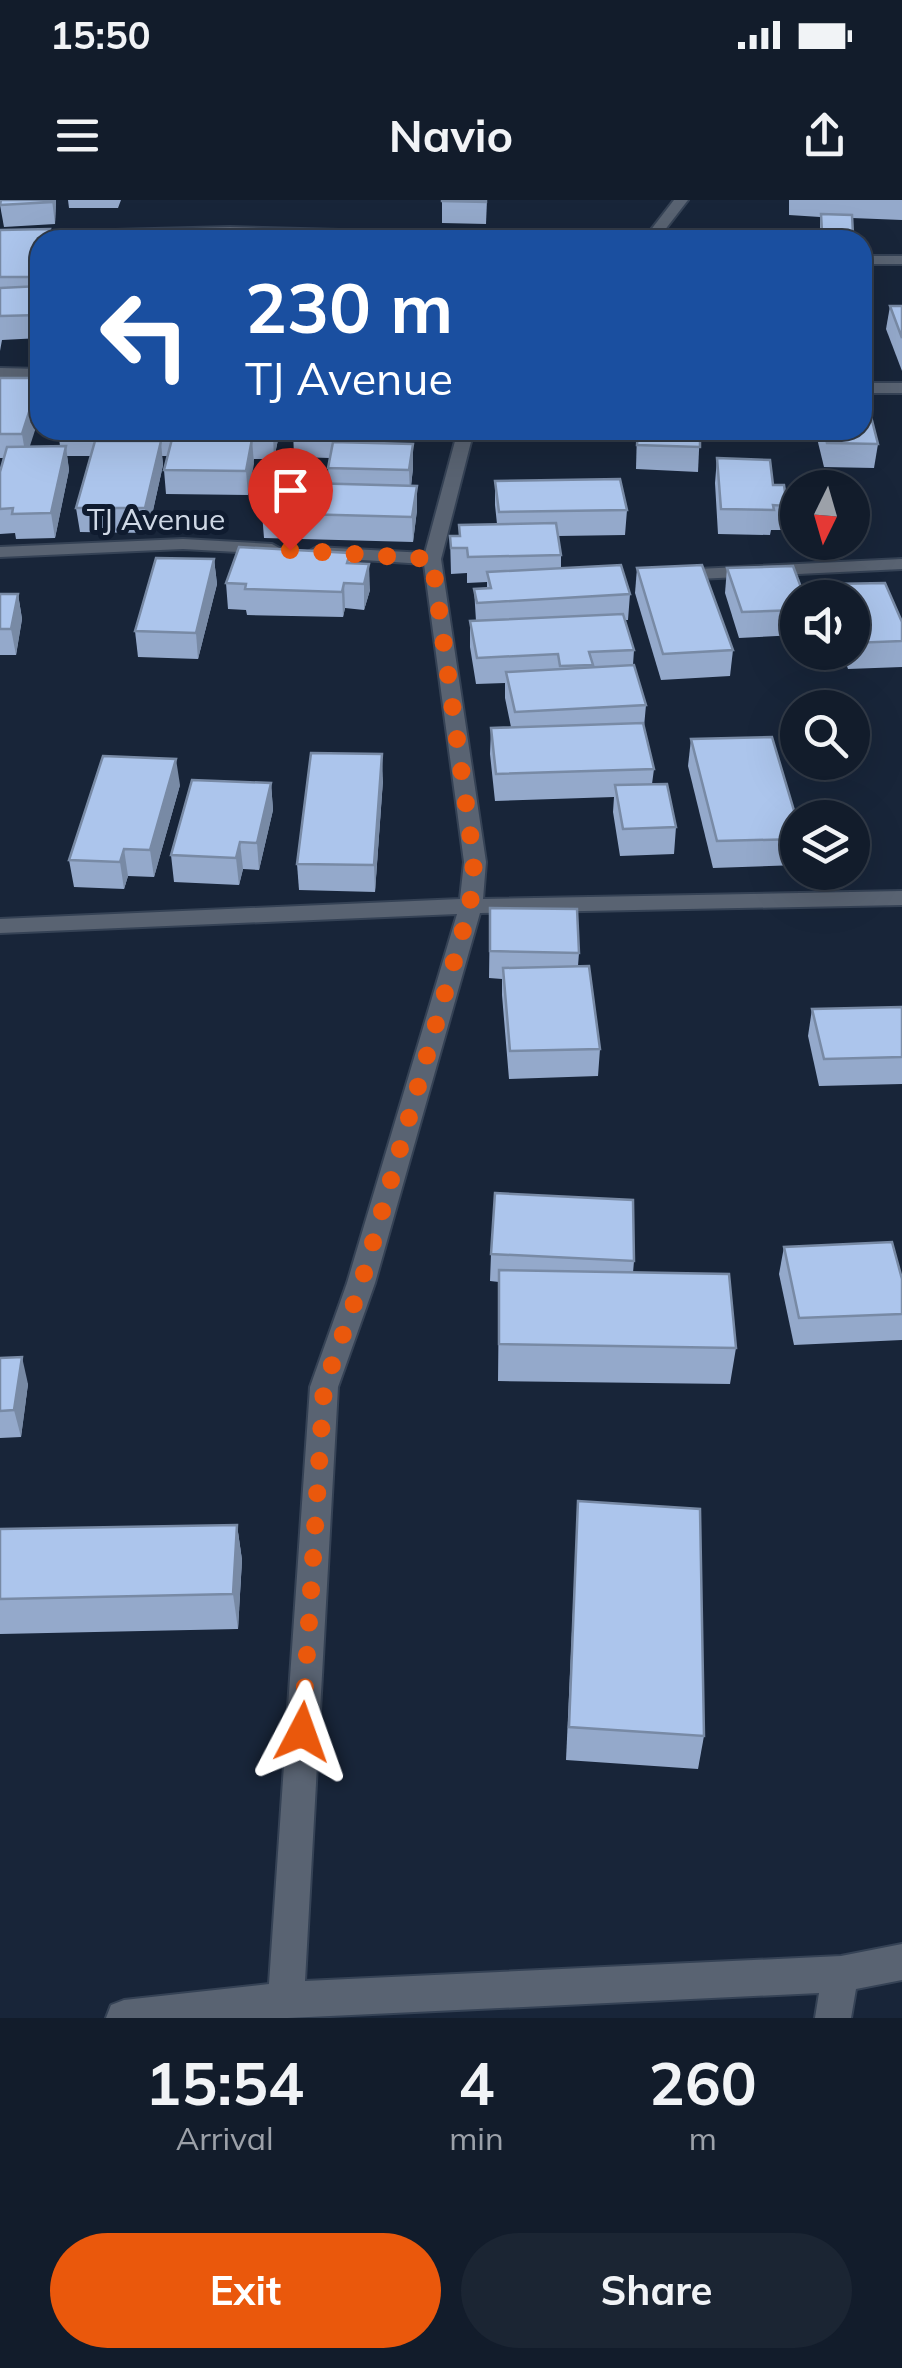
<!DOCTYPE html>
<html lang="en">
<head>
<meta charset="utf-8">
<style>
	body { margin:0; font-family:Mulish,sans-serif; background:#1b2533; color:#f1f3f6; height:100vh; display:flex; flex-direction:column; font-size:38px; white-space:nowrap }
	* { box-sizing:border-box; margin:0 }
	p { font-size:32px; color:#9ca1a9 }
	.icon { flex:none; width:55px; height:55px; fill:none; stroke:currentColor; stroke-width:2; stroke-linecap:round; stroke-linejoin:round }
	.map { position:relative; height:1818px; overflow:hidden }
	.drawer { display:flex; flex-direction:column; background:#121c2b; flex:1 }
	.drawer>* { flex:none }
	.guide { position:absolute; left:30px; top:30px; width:842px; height:210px; border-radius:30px; box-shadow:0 10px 40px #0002,0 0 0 2px #313a47; background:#1a4fa0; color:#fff; overflow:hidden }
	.needle { width:65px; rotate:185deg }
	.fabs { position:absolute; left:780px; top:270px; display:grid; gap:20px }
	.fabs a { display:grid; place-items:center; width:90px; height:90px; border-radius:50%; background:#121c2b; box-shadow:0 10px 40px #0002,0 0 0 2px #313a47; font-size:50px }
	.pin { position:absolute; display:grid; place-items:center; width:85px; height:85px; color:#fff; margin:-102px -42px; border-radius:50% 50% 50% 0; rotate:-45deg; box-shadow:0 0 10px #0007 }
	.pin .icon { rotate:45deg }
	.me { position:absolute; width:110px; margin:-55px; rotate:4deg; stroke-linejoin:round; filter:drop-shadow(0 0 8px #0008) }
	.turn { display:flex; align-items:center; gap:35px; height:210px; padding:0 50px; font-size:45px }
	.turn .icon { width:130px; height:130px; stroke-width:2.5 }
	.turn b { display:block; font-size:70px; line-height:85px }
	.eta { display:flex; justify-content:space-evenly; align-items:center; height:170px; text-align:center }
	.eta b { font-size:60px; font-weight:700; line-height:70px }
	.button { display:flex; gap:20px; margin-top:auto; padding:20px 50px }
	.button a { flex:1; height:115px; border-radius:60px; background:#ea580c; color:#fff; font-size:40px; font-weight:700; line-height:115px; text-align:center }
	.button a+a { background:#1b2533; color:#f1f3f6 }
	.status { display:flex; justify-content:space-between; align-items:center; height:70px; padding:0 50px; background:#121c2b; direction:ltr }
	.status svg { height:28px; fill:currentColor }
	header { display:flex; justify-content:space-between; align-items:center; height:130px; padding:0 50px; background:#121c2b; font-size:45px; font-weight:700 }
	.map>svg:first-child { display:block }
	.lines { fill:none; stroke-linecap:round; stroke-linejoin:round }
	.minor-casing { stroke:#354255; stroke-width:4 }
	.minor { fill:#596372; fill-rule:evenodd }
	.wall { fill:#94a9cb }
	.shaded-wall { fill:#788aa5 }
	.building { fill:#acc5ec; stroke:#788aa5; stroke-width:2.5 }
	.route { stroke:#ea580c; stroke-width:18; stroke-dasharray:0 32.4 }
	.labels { text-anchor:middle; stroke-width:10; stroke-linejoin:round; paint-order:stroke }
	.far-street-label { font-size:30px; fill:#cfd8e5; stroke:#0f1b2f }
</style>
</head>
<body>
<div class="status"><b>15:50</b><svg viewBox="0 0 49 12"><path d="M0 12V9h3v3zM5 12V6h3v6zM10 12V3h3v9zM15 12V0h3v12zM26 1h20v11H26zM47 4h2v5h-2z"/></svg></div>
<header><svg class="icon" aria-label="menu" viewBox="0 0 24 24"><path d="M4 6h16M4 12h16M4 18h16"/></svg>Navio<svg class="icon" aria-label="share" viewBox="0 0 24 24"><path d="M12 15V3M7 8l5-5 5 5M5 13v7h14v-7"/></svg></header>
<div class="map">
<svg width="902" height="1818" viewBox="0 0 902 1818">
	<rect width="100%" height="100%" fill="#182539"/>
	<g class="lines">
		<defs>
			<g id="minor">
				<polygon points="674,0 688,0 657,40 643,40"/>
				<polygon points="230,27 568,36 575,40 230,35 0,41 0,33"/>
				<rect x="862" y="56" width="40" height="8"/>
				<polygon points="0,168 40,169 40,179 0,178"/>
				<rect x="862" y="183" width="40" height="10"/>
				<polygon points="458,230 474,230 441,359 486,662 483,699 902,691 902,705 480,713 375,1083 338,1187 305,1781 841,1756 902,1744 902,1780 856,1789 851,1818 815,1818 819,1793 288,1818 106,1818 111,1805 124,1800 269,1784 310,1187 347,1083 457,714 0,733 0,719 460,699 464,662 424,364 317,357 308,352 317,347 425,353"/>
				<polygon points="183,339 272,344 281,349 272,354 183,349 0,357 0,347"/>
				<polygon points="902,359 902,369 698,379 689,374 698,369"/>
			</g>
		</defs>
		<use href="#minor" class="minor-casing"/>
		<use href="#minor" class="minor"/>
	</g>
	<g class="wall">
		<polygon points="56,0 55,24 4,27 0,5"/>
		<polygon points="68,0 121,0 118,8 69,8"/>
		<polygon points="442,0 487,0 486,24 442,23"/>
		<polygon points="789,0 902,0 902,20 852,18 852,40 820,40 820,17 789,15"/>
		<polygon points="50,29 52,40 40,40 40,138 2,140 0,151 0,30"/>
		<polygon points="890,106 902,106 902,171 886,129"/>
		<polygon points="0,178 29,247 60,246 58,230 120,230 118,241 126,241 125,230 191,230 189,239 205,239 206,230 280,230 274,259 254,259 248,295 166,294 164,270 168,256 162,256 163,265 148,333 80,332 76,308 91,256 67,256 69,270 55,338 16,339 15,333 0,334 0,272 4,258 0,258"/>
		<polygon points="293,230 364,230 362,243 413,268 411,286 417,286 417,310 413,342 264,338 262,313 329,283 328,268 330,258 294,257"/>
		<polygon points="567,230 623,230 622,238 567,235"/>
		<polygon points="637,230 700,230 698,272 636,269"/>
		<polygon points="815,230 862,230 878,244 874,268 824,267"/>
		<polygon points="717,258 773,285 787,306 784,330 771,330 770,335 718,334 715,283"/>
		<polygon points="495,281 627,310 625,335 558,336 561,355 561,368 630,394 628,420 625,420 634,450 633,465 646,505 644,527 654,569 652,584 676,627 674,654 620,656 613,612 614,597 495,601 490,554 491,528 511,527 505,498 505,483 476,484 470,447 470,421 476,421 474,389 487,388 487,382 467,383 467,373 451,374 450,336 459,336 497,324 495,305"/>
		<polygon points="350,353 351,363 370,390 364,410 345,408 343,417 247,415 246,410 228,409 226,383"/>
		<polygon points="214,359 217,384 198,459 138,457 135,431"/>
		<polygon points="637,368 733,450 730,476 661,480 635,393"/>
		<polygon points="727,368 798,398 798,435 739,438 725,393"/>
		<polygon points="830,384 902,422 902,467 848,469 842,452 852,452 852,398 828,398"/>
		<polygon points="0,394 18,394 22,419 16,455 0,455"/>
		<polygon points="691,539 798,624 798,665 713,668 688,566"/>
		<polygon points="383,580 375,692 299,690 297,664"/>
		<polygon points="271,583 273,610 259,670 243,669 239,685 174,682 171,655"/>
		<polygon points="180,585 154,677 128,676 124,689 74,687 69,660"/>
		<polygon points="490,708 579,753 578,766 600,849 598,876 509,879 502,795 502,779 489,778"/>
		<polygon points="902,807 902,884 819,886 808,836 812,809"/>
		<polygon points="784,1047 902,1079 902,1140 794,1145 779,1074"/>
		<polygon points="491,1054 634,1061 633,1073 736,1148 730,1184 498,1181 499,1082 490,1081"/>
		<polygon points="0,1158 28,1184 21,1237 0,1238"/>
		<polygon points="578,1301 704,1536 698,1569 566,1560"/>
		<polygon points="237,1325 242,1360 238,1429 0,1434 0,1329"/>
	</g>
	<g class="shaded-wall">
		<polygon points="52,0 56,0 55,24"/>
		<polygon points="40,181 40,215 26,258 22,234"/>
		<polygon points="112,230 120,230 115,256"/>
		<polygon points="182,230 191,230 184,256 182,232"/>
		<polygon points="274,230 280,230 274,259 273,235"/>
		<polygon points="360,230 364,230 360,258 359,234"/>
		<polygon points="252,239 254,264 248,295 246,271"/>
		<polygon points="161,241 163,265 148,333 145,308"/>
		<polygon points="413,244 413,268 410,295 409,270"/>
		<polygon points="66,246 69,270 55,338 51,313"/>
		<polygon points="417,286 417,310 413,342 412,317"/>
		<polygon points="214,359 217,384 198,459 196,433"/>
		<polygon points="369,364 370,390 364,410 364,384"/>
		<polygon points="344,383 345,408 343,417 342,392"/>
		<polygon points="18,394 22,419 16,455 11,429"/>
		<polygon points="382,554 383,580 375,692 374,665"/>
		<polygon points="176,559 180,585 154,677 150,650"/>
		<polygon points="271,583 273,610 259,670 257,643"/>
		<polygon points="240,642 243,669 239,685 236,658"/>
		<polygon points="124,649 128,676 124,689 120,662"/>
		<polygon points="22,1157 28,1184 21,1237 14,1210"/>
		<polygon points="237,1325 242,1360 238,1429 233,1394"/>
	</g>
	<g class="building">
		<polygon points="1,0 52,0 52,2 0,5"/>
		<polygon points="442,0 486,0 486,2 442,1"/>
		<polygon points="821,14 852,15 853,34 822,32"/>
		<polygon points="50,29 47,40 40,40 40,70 38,77 0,77 0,30"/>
		<polygon points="335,30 335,40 285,40 286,31"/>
		<polygon points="489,30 595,38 595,40 484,40"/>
		<polygon points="432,37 461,38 461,40 452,40 432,39"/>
		<polygon points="40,86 40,115 0,116 0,88"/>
		<polygon points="890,106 902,106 902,138"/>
		<polygon points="0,178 40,178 22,234 0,234"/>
		<polygon points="862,189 864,189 878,244 827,243 824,230 862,230"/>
		<polygon points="58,230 112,230 112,231 58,232"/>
		<polygon points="125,230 182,230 182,232"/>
		<polygon points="206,230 274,230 273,235 205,234"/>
		<polygon points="293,230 360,230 359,234 293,233"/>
		<polygon points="638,230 700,230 700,247 637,245"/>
		<polygon points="172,239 252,239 246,271 164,270"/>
		<polygon points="95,241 161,241 145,308 76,308"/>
		<polygon points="333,242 413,244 409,270 328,268"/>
		<polygon points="66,246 51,313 12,314 13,308 0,309 0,272 7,247"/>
		<polygon points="717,258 770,260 773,285 784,285 787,306 773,305 774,310 721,309"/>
		<polygon points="620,279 627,310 499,312 495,281"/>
		<polygon points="269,282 417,286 412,317 262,313"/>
		<polygon points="556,323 561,355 468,357 467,348 451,348 450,336 460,336 459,325"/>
		<polygon points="239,347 350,353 347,363 369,364 364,384 344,383 342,392 245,389 246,384 226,383"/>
		<polygon points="156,358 214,359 196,433 135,431"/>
		<polygon points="621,365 630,394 477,403 474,389 491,388 487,372"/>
		<polygon points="702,365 733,450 663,454 637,368"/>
		<polygon points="793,366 805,398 798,398 798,410 742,412 727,368"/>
		<polygon points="885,383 902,422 902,441 852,443 852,398 835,398 830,384"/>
		<polygon points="0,394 18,394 11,429 0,429"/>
		<polygon points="623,414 634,450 589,452 593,465 560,466 558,454 477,458 470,421"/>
		<polygon points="634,465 646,505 515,512 506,472"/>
		<polygon points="643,523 654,569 496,574 491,528"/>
		<polygon points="772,537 798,624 798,639 717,641 691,539"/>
		<polygon points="311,553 382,554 374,665 297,664"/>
		<polygon points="103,556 176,559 150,650 124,649 120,662 69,660"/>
		<polygon points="192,580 271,583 257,643 240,642 236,658 171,655"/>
		<polygon points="667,584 676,627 623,629 615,585"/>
		<polygon points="490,708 577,709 579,753 490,751"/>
		<polygon points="589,766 600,849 510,851 503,768"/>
		<polygon points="902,807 902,857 824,859 812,809"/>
		<polygon points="495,993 633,1000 634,1061 491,1054"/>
		<polygon points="892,1042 902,1079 902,1114 799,1118 784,1047"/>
		<polygon points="499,1070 729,1074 736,1148 499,1144"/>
		<polygon points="22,1157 14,1210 0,1211 0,1158"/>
		<polygon points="578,1301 700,1309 704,1536 569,1527"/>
		<polygon points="237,1325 233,1394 0,1399 0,1329"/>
	</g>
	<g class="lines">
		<polyline class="route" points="290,350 432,359 474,662 470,706 361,1084 324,1187 302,1532"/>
	</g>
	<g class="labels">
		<g class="far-street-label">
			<text x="156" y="330">TJ Avenue</text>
		</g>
	</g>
</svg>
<div class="fabs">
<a><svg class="needle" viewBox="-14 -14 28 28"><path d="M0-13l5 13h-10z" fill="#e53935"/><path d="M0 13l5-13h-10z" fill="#9ca1a9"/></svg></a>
<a><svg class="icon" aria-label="sound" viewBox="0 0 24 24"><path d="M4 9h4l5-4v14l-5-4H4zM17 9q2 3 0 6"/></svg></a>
<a><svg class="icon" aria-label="search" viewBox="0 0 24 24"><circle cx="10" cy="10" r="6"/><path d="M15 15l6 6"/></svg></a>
<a><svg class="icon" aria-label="layers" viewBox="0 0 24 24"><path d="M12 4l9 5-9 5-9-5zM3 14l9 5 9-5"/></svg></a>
</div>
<div class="pin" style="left:290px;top:350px;background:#d93025"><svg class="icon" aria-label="arrive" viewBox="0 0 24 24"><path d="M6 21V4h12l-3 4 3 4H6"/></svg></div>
<svg class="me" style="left:302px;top:1532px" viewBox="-20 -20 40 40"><path d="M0-17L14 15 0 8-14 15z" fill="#ea580c" stroke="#fff" stroke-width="4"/></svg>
<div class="guide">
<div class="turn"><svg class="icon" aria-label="left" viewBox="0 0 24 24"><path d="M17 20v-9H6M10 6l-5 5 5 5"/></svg><div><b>230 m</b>TJ Avenue</div></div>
</div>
</div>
<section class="drawer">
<div class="eta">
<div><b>15:54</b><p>Arrival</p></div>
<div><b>4</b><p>min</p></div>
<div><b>260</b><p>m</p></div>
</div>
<div class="button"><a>Exit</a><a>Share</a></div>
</section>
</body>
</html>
